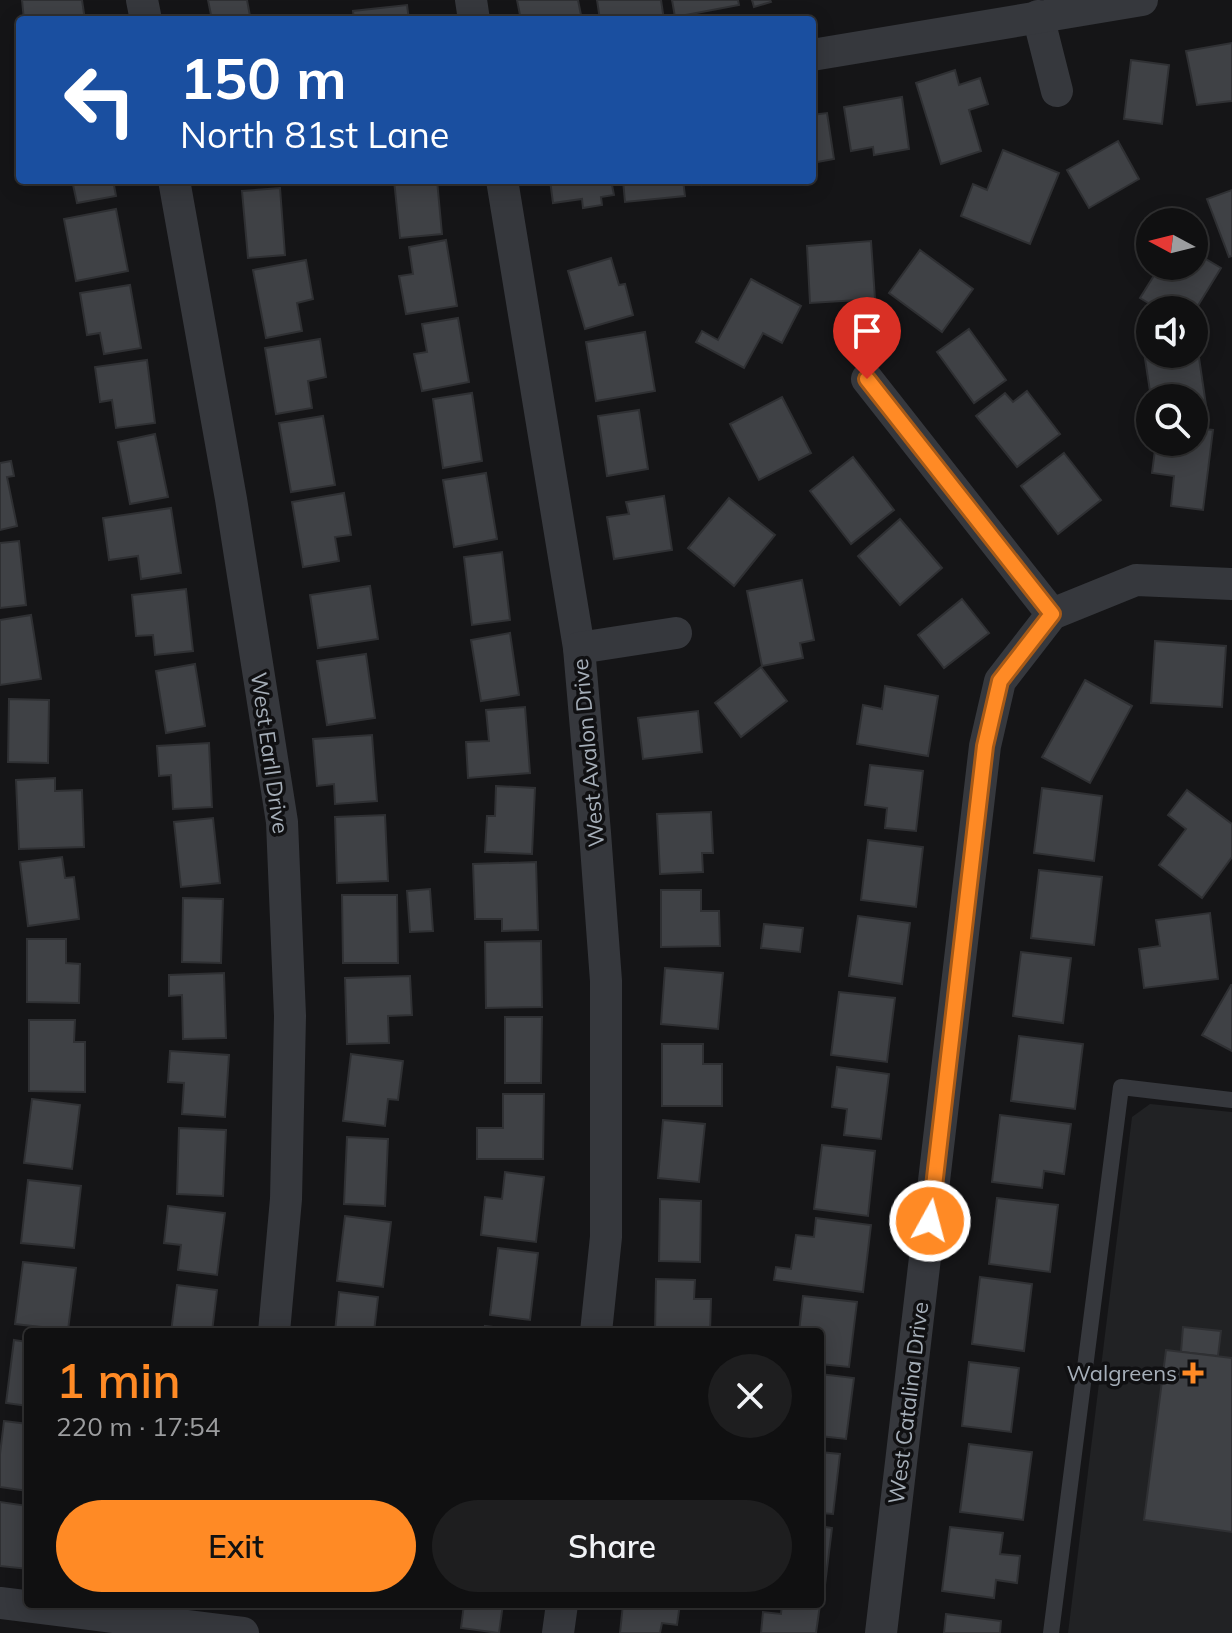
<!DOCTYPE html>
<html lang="en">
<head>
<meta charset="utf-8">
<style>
	body { margin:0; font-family:Mulish,sans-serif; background:#1e1e1f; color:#f1f3f6; height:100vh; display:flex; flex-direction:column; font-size:30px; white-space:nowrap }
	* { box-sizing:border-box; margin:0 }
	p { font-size:26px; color:#9c9d9f }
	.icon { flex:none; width:44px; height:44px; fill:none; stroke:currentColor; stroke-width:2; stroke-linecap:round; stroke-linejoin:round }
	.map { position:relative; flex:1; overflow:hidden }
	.drawer { position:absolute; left:24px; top:1328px; width:800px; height:280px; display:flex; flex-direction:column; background:#101011; border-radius:8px; box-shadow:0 4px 20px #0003,0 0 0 2px #303031 }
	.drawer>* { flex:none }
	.hud { position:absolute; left:16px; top:16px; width:800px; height:168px; border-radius:8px; box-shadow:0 4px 20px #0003,0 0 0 2px #303031; background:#1a4fa0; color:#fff; overflow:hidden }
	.needle { width:52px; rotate:277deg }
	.fabs { position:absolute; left:1136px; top:208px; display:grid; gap:16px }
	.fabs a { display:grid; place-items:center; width:72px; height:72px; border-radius:50%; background:#101011; box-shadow:0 4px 20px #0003,0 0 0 2px #303031; font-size:40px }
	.pin { position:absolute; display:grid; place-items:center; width:68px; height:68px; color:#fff; margin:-82px -34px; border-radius:50% 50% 50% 0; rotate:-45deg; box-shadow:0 0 8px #0007 }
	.pin .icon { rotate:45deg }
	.me { position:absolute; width:88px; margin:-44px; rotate:7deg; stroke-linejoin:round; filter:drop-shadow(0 0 6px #0008) }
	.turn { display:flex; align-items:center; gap:28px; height:168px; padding:0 32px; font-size:36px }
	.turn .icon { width:104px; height:104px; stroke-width:2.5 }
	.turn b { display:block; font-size:56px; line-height:68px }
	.round { display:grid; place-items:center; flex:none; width:84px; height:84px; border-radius:42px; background:#1e1e1f }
	.head { display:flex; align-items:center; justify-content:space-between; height:136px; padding:0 32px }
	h1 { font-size:48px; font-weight:600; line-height:60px; color:#ff8a25 }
	.cta { display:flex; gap:16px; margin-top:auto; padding:16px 32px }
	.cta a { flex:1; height:92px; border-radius:48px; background:#ff8a25; color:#111; font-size:32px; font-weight:600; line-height:92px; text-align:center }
	.cta a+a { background:#1e1e1f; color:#f1f3f6 }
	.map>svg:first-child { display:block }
	.built { fill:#212224 }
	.building { fill:#3f4145; stroke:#2f3033; stroke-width:2 }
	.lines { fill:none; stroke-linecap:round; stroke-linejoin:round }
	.lane { stroke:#36383d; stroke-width:16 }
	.street { stroke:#36383d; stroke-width:32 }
	.route-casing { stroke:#a65a18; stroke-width:20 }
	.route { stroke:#ff8a25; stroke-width:14 }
	.poi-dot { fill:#ff8a25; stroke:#101012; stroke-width:3 }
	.labels { text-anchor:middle; stroke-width:7; stroke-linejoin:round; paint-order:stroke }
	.street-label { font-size:22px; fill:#a6afb9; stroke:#101012 }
	.poi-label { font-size:22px; fill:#a6afb9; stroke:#101012; text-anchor:end }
</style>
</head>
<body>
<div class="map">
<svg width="1232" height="1633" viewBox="0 0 1232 1633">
	<rect width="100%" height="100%" fill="#151517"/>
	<polygon class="built" points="1150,1104 1232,1112 1232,1633 1068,1633 1132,1117"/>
	<g class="building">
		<polygon points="22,0 82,0 85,20 24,20"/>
		<polygon points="208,0 247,0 250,16 231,20 212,20"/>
		<polygon points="517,0 578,0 582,20 521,20"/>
		<polygon points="597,0 661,0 664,20 600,20"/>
		<polygon points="672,0 738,0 739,5 675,17"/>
		<polygon points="752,0 770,0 771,2 754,7"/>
		<polygon points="407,5 409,20 354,20 353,11"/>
		<polygon points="1232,43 1232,101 1197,105 1186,51"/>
		<polygon points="1131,60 1169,65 1162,124 1124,119"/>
		<polygon points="955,70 959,85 980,78 988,104 969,110 981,151 941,164 916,83"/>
		<polygon points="902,97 909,149 874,155 873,147 851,151 844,107"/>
		<polygon points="827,113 834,159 812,163 812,115"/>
		<polygon points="1118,141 1139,179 1089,208 1067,170"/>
		<polygon points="1003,150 1059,173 1030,244 961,216 973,184 987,190"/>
		<polygon points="72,180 113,180 116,196 77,203"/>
		<polygon points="394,180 437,180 442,234 400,238"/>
		<polygon points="550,180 611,180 614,195 601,197 602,205 583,208 582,199 553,203"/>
		<polygon points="623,180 683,180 685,196 625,202"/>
		<polygon points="701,180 729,180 702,185"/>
		<polygon points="280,188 285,255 248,258 242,191"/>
		<polygon points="1232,190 1232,256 1229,257 1207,199"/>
		<polygon points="116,209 128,271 76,281 64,219"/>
		<polygon points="446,240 457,306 406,314 399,276 413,274 409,247"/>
		<polygon points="871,241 875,299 810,303 807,246"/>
		<polygon points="920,250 973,289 942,332 889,293"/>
		<polygon points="1194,252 1221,268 1194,312 1194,310 1160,310 1140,298 1160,266 1194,266"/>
		<polygon points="611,258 619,285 625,284 633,315 585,329 568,271"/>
		<polygon points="306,260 313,299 297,303 302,331 266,338 253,270"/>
		<polygon points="751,279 801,306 782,343 763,333 744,368 696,342 702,331 718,340"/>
		<polygon points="130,285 141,348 104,354 100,333 87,335 80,293"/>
		<polygon points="458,318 469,382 422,391 414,354 427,352 422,324"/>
		<polygon points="969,329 1006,380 974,403 937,352"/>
		<polygon points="645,332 655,391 596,401 586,342"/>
		<polygon points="320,339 326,377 308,381 312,408 276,414 265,348"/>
		<polygon points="1197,344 1207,412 1194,413 1194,398 1151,398 1144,352 1150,351 1150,354 1194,354 1194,345"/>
		<polygon points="147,360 155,423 116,428 112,400 100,402 95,367"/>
		<polygon points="1027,391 1060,434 1017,467 976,416 1005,393 1013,402"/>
		<polygon points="472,393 482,461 443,468 433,399"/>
		<polygon points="782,397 811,453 759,480 730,424"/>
		<polygon points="639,410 648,469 607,476 598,416"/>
		<polygon points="323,416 335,485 291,492 279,423"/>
		<polygon points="1194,428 1213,430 1203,510 1171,506 1174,476 1152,473 1156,442 1194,442"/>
		<polygon points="155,434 168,497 130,504 118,442"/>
		<polygon points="1064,453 1101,500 1058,534 1021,486"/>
		<polygon points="853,457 894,510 851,544 810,491"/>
		<polygon points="11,461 14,476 7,477 17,526 0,530 0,463"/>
		<polygon points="486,473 497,539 454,547 443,480"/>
		<polygon points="344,493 351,535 335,537 339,561 303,567 292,502"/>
		<polygon points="664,496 672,550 614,559 607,517 629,514 626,502"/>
		<polygon points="729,498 775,535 734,586 688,548"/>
		<polygon points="171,508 181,573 141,579 138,556 109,560 103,518"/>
		<polygon points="900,519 942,568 900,605 858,556"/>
		<polygon points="19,541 26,605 0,608 0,543"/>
		<polygon points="502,552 510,620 472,625 464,557"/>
		<polygon points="802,580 814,640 800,643 803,658 762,666 747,591"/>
		<polygon points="370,586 378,639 318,648 310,595"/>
		<polygon points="186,589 193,651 155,655 153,635 136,636 132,595"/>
		<polygon points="962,599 989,633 944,668 918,635"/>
		<polygon points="31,615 41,679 0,685 0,620"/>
		<polygon points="510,633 519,695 481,701 471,640"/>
		<polygon points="1155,641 1226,646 1222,707 1151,703"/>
		<polygon points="366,654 375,718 327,725 317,661"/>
		<polygon points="195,664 205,726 166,733 156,671"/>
		<polygon points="761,667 787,701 741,737 715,703"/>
		<polygon points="1085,680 1132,706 1090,783 1042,757"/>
		<polygon points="885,686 938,696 928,756 857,744 863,705 882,709"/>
		<polygon points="9,699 49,700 48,763 8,762"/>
		<polygon points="525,707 530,773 468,778 466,742 489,741 486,710"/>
		<polygon points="698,711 702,752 643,759 638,718"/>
		<polygon points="372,735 377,801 335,804 334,784 317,786 313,739"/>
		<polygon points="209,743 212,807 173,809 171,775 159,776 157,746"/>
		<polygon points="870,765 923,771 916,831 885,828 887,808 865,805"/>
		<polygon points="55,778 55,791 82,790 84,847 19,849 16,780"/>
		<polygon points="496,786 535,788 532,854 485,852 487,816 495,816"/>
		<polygon points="1042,788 1102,796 1094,861 1034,853"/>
		<polygon points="1187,790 1232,824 1232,857 1202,898 1159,865 1186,829 1168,815"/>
		<polygon points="711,812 713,853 702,853 703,872 660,874 657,814"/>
		<polygon points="385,815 388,881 337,883 335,817"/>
		<polygon points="213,818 220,883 181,887 174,822"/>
		<polygon points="868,840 923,847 916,907 861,900"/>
		<polygon points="62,857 65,878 74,877 79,919 28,926 20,862"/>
		<polygon points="536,862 538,930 502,931 502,919 475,919 473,864"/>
		<polygon points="1039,870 1102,877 1094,945 1031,938"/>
		<polygon points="430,889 433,931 410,932 407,891"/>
		<polygon points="661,890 701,890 701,911 719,911 720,946 661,947"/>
		<polygon points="342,895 397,895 398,963 343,963"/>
		<polygon points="183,898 223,899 221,963 182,962"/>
		<polygon points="1210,913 1218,979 1144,988 1139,949 1160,946 1156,920"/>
		<polygon points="858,916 910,923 902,984 849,976"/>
		<polygon points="764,924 803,928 800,952 761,948"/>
		<polygon points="27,939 66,939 66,963 80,964 79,1003 27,1002"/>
		<polygon points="541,941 542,1007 486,1008 485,942"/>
		<polygon points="1021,952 1071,958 1063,1023 1013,1016"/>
		<polygon points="665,968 723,973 718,1029 661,1024"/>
		<polygon points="224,973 226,1038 183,1039 182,995 169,996 169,975"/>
		<polygon points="410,976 412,1015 388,1016 389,1043 347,1044 345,978"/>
		<polygon points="1231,985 1232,985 1232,1051 1202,1035"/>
		<polygon points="839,992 895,998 887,1062 831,1055"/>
		<polygon points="505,1017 542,1017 541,1083 505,1083"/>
		<polygon points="29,1020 75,1020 74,1042 85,1042 85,1092 29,1091"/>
		<polygon points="1019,1036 1083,1044 1075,1109 1011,1101"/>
		<polygon points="662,1044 703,1044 703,1064 722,1064 722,1106 662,1106"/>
		<polygon points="170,1051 229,1055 225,1117 182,1114 184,1083 168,1082"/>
		<polygon points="351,1054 403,1061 398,1100 388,1099 385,1126 343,1121"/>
		<polygon points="837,1067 889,1074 881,1139 844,1135 847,1109 832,1107"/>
		<polygon points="503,1094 544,1094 543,1159 477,1159 477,1128 503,1128"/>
		<polygon points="32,1099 80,1105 72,1169 24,1163"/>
		<polygon points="1000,1115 1071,1124 1064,1174 1044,1171 1042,1188 992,1182"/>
		<polygon points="663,1120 705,1124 699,1182 658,1178"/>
		<polygon points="179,1128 226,1130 223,1196 177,1194"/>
		<polygon points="347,1137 388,1139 385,1206 344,1204"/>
		<polygon points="822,1145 875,1151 868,1216 814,1209"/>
		<polygon points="505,1172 544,1177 536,1242 481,1235 485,1197 502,1199"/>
		<polygon points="28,1180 81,1186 74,1248 21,1243"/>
		<polygon points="997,1198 1058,1205 1050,1272 989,1264"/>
		<polygon points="660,1199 701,1201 700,1262 659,1261"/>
		<polygon points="168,1206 225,1213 217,1275 178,1270 181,1245 164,1243"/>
		<polygon points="345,1216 391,1222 383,1287 337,1281"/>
		<polygon points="816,1218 871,1225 863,1292 774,1280 776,1267 791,1269 796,1235 814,1237"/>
		<polygon points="498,1248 538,1253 530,1320 490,1315"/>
		<polygon points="23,1262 76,1268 68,1330 15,1324"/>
		<polygon points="980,1277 1032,1284 1024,1351 972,1344"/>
		<polygon points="656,1279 695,1280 694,1299 711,1299 710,1332 655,1332"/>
		<polygon points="177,1285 217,1290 212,1332 171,1332"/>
		<polygon points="339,1292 378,1297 374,1332 335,1332"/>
		<polygon points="803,1296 857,1302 849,1367 820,1364 820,1332 799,1332"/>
		<polygon points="485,1326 533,1332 485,1332"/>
		<polygon points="1183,1327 1221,1331 1218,1356 1181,1352"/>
		<polygon points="14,1340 28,1342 28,1406 6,1403"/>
		<polygon points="1166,1350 1232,1358 1232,1532 1144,1520"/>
		<polygon points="969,1362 1019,1368 1011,1432 962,1426"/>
		<polygon points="820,1374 854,1378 846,1439 820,1436"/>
		<polygon points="4,1421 28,1424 28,1491 0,1487 0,1454"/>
		<polygon points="969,1444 1032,1452 1023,1520 960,1512"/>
		<polygon points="820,1452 840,1454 833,1514 820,1513"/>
		<polygon points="0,1502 28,1506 28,1569 0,1566"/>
		<polygon points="820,1526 832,1528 824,1593 820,1592"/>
		<polygon points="950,1527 1003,1533 1000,1554 1020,1556 1017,1583 996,1580 994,1598 942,1591"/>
		<polygon points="464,1604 503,1604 499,1633 461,1628"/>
		<polygon points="623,1604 680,1604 677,1625 662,1623 660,1633 620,1633"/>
		<polygon points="782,1604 820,1605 816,1633 761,1633 763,1612 781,1614"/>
		<polygon points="946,1614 1001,1621 1000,1633 944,1633"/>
	</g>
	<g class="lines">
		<polyline class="lane" points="1051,1633 1121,1087 1232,1100"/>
		<g class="street">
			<polyline points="142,0 146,20"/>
			<polyline points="471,0 474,20"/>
			<polyline points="1038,16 1057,91"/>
			<polyline points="812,55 1142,0"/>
			<polyline points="174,180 231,499 282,822 290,1016 286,1199 274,1332"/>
			<polyline points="502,180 579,648 595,833 606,981 606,1237 596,1332"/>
			<polyline points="867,379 1052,614"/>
			<polyline points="579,648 676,633"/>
			<polyline points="0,1603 243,1633"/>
			<polyline points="558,1633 562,1604"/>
			<polyline points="881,1633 985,746 1000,681 1052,614 1136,580 1232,584"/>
		</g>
	</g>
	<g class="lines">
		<defs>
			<polyline id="route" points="867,379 1052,614 1000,681 985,746 930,1221"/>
		</defs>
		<use href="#route" class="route-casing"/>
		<use href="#route" class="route"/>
	</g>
	<path class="poi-dot" d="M1189 1361h8v8h8v8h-8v8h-8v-8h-8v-8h8z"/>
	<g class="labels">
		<g class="street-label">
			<text transform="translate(270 753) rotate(82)" y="8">West Earll Drive</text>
			<text transform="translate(588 753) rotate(-95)" y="8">West Avalon Drive</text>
			<text transform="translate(908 1403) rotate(-83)" y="8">West Catalina Drive</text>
		</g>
		<g class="poi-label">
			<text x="1177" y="1381">Walgreens</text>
		</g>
	</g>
</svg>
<div class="fabs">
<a><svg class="needle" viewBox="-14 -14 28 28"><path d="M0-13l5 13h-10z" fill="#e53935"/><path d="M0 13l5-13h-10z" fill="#9c9d9f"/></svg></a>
<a><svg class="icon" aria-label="sound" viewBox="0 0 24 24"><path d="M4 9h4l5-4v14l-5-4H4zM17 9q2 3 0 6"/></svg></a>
<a><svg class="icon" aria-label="search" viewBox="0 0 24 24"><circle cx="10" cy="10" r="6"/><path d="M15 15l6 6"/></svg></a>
</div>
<div class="pin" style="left:867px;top:379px;background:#d93025"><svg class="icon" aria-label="arrive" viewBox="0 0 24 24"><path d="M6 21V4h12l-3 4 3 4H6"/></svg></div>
<svg class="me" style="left:930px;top:1221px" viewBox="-20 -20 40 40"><circle r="17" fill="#ff8a25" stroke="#fff" stroke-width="3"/><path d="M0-11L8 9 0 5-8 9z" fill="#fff"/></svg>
<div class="hud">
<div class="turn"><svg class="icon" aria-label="left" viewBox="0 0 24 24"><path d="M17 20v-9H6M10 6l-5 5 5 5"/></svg><div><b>150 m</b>North 81st Lane</div></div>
</div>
<section class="drawer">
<div class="head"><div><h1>1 min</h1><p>220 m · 17:54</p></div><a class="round"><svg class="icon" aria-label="close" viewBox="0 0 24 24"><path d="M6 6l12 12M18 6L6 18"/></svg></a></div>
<div class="cta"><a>Exit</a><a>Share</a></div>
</section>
</div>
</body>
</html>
